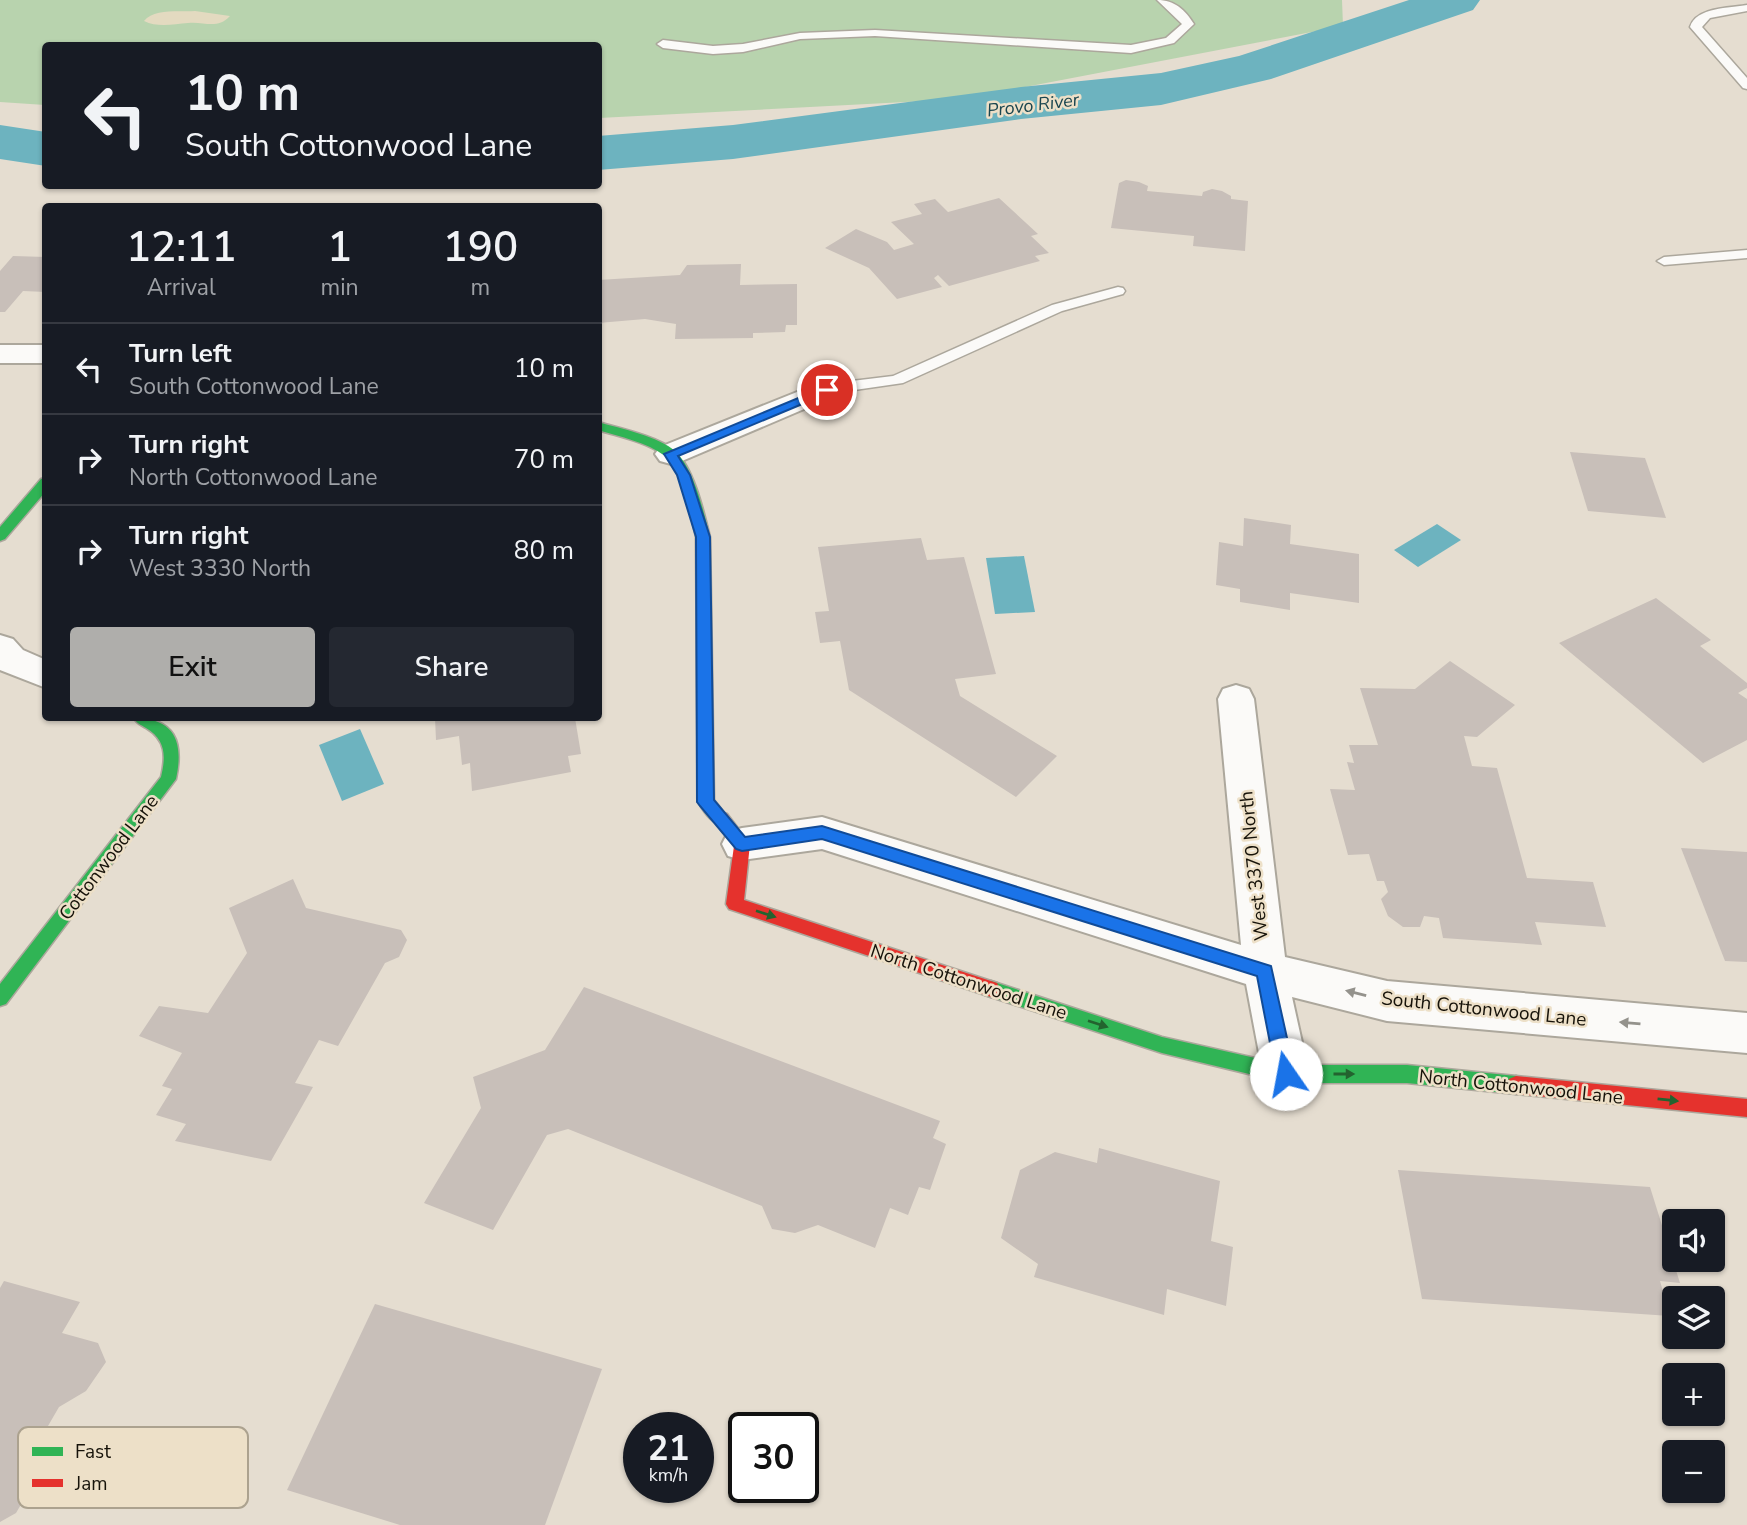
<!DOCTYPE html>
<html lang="en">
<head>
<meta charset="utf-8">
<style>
	body { margin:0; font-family:"Nunito Sans",sans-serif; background:#242831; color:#f1f3f6; height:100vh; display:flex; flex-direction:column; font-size:26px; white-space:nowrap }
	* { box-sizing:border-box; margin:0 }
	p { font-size:23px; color:#9ea1a6 }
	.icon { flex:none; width:38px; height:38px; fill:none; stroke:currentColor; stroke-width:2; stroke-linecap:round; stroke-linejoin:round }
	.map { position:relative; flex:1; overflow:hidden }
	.side { position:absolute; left:42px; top:203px; width:560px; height:518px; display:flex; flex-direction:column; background:#171b24; border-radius:7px; box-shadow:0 2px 5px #0004 }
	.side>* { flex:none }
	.top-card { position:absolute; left:42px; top:42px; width:560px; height:147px; border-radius:7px; box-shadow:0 2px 5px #0004; background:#171b24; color:#f1f3f6; overflow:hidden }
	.fabs { position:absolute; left:1662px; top:1209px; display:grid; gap:14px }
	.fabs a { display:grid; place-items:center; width:63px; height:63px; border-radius:7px; background:#171b24; box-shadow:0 2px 5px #0004; font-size:35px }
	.speed { position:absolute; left:623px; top:1412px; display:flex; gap:14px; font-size:35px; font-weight:700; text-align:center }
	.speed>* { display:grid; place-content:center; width:91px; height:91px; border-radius:50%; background:#171b24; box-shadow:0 2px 5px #0004; line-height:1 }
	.speed small { font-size:18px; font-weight:400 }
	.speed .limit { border:4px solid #111; border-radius:10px; background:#fff; color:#111 }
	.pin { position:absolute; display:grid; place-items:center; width:60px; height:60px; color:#fff; margin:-30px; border:4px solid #fff; border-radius:50%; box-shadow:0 2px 7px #0007 }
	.me { position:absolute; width:77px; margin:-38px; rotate:348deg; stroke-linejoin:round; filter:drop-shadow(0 0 5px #0008) }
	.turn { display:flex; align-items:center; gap:24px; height:147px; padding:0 28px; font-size:32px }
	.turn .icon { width:91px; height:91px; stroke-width:2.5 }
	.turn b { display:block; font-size:49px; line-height:60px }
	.eta { display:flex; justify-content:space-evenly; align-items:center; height:119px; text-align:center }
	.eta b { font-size:42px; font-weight:600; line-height:49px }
	.action { display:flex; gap:14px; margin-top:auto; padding:14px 28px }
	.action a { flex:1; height:80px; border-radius:7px; background:#afaeab; color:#111; font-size:28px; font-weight:600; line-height:80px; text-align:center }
	.action a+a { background:#242831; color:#f1f3f6 }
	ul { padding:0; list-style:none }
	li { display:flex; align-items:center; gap:21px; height:91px; padding:0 28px; border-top:2px solid #363941 }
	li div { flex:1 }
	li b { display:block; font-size:26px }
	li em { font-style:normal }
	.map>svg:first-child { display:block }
	.green { fill:#b8d3ae }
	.sand { fill:#e3dac0 }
	.water { fill:#6db3bf }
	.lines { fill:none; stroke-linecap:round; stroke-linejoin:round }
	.river { fill:#6db3bf; fill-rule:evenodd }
	.building { fill:#c8bfb9 }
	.lane-casing { stroke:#aca79c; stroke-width:3 }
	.street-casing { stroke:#aca79c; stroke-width:4 }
	.fast-casing { stroke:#aca79c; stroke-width:3 }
	.jam-casing { stroke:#aca79c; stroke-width:3 }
	.lane { fill:#fbfaf8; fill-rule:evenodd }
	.street { fill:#fbfaf8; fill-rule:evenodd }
	.fast { fill:#30b455; fill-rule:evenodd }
	.jam { fill:#e5322d; fill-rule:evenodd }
	.oneway { fill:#23632f }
	.oneway2 { fill:#94928c }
	.route { fill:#1a73e8; stroke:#114b97; stroke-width:2 }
	.labels { text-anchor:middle; stroke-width:5; stroke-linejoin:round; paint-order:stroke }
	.far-water-label { font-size:18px; font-style:italic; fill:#19454f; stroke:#ede0c8 }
	.street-label { font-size:19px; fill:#161209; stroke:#ede0c8 }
	.key { fill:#ede0c8; stroke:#aca28f; stroke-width:2 }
	.key-label { font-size:19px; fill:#161209 }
</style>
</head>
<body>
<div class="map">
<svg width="1747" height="1525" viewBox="0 0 1747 1525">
	<rect width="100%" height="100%" fill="#e5ddd0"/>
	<polygon class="green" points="0,0 1342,0 1343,26 963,99 599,118 598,46 46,46 45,105 0,102"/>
	<path class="sand" d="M195 11 230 16C217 30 204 21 188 23 174 24 158 28 144 21 154 8 180 12 195 11Z"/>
	<g class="water">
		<polygon points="1437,524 1461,540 1418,567 1394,550"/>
		<polygon points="1024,556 1035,612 995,614 986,558"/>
		<polygon points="360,729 384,784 342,801 319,745"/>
	</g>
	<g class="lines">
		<g class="river">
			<polygon points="1409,0 1480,0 1473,10 1271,79 1161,105 1021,119 733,159 598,170 598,136 733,125 1021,87 1161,73 1239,56"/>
			<polygon points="0,125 46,132 46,166 0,159"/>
		</g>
	</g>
	<g class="building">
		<polygon points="1126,180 1139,182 1148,186 1147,191 1202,196 1203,192 1212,189 1222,191 1231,196 1231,199 1248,201 1245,251 1193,246 1194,236 1111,228 1119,183"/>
		<polygon points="999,198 1038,234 1031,236 1049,253 1035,256 1040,261 949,286 938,275 934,278 942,287 897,299 869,268 825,248 856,229 887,242 894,250 914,244 891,222 922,214 914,204 935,199 948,212"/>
		<polygon points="13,256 46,257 46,292 23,291 5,312 0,312 0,271"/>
		<polygon points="741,264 740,285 797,284 797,325 786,325 785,332 753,333 753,338 675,339 676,324 645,319 598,323 598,280 680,275 687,265"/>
		<polygon points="1570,452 1645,458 1666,518 1588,511"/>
		<polygon points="1244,518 1291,525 1290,544 1359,554 1359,603 1290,593 1290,610 1240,602 1240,589 1216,585 1219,542 1243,546"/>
		<polygon points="921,538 927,560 964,557 996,674 955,679 960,696 1057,756 1016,797 849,690 840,641 820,643 815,612 829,611 818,547"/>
		<polygon points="1656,598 1711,640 1700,646 1747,683 1747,688 1738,693 1747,699 1747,740 1703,763 1559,643"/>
		<polygon points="1450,661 1515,705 1477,737 1464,736 1472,766 1497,768 1527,878 1593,882 1606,927 1535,922 1542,945 1443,938 1439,918 1424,916 1420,927 1403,927 1388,916 1381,899 1388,892 1384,881 1377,881 1369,854 1348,855 1330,789 1355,790 1347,762 1354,763 1349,745 1378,745 1360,688 1415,689"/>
		<polygon points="435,718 575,718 581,754 568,756 571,772 472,791 470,763 462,765 459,736 436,740"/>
		<polygon points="1681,848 1747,852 1747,962 1725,961"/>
		<polygon points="293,879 306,908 401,930 407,940 399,957 385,963 338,1046 319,1040 295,1083 313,1087 271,1161 175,1141 186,1124 156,1115 172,1089 162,1086 182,1053 139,1036 159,1006 208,1013 247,953 229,908"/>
		<polygon points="584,987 940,1121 933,1138 946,1144 930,1190 919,1187 908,1215 890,1208 875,1248 818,1225 795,1233 772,1229 762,1206 568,1129 547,1135 493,1230 424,1203 481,1108 473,1077 545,1050"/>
		<polygon points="1099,1148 1220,1181 1211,1241 1233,1247 1226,1306 1167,1289 1164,1315 1034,1277 1038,1264 1001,1238 1020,1170 1055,1152 1097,1163"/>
		<polygon points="1398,1170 1650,1187 1680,1283 1660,1281 1670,1316 1422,1299"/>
		<polygon points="4,1281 80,1302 62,1333 98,1343 106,1362 86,1391 59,1407 30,1457 30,1489 16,1513 0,1522 0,1288"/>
		<polygon points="375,1304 602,1369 545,1525 400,1525 287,1490"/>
	</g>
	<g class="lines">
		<defs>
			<g id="lane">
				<path d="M1157 0C1175 0 1185 10 1194 24L1174 43 1131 53 875 36 800 39 743 52 713 54 663 48 657 44 663 40 713 46 743 44 800 33 875 30 1131 45 1166 38 1182 24Z"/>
				<path d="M1747 5V11L1710 18 1702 27 1747 78V89L1743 88 1690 27C1696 7 1730 8 1747 5Z"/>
				<polygon points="1747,250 1747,258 1664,265 1657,261 1664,257"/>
				<polygon points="1118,287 1123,288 1125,291 1123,294 1062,311 903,383 827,394 819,389 827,384 893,376 1052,305"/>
			</g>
			<g id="street">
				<rect x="0" y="345" width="46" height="18"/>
				<polygon points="827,380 837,383 842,389 837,395 682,461 671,464 660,461 655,454 660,447"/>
				<polygon points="0,635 13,639 23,650 46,660 46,688 0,670"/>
				<polygon points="1236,685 1249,689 1254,699 1285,957 1387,981 1747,1013 1747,1053 1387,1021 1292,997 1309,1074 1302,1089 1286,1095 1270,1089 1263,1074 1246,984 822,849 742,860 728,856 722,844 728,832 742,828 822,817 1241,945 1218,699 1223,689"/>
			</g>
			<g id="fast">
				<path d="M598 422C619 428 660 437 675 451 694 468 704 513 710 537L714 800 729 819 727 824C714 828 704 812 698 802L696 537C691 516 682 469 665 456 647 442 620 437 598 430Z"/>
				<polygon points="46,478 46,491 5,539 0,541 0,527 41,479"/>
				<path d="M134 718C175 718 184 742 176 779L6 1004 0 1006V984L161 777C166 756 166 740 146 728 140 724 137 724 134 718Z"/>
				<polygon points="991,981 1162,1037 1286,1065 1407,1065 1516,1076 1523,1079 1525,1085 1523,1091 1516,1094 1407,1083 1286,1083 1162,1053 991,997 985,995 982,989 985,983"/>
			</g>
			<g id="jam">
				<polygon points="721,812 727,814 750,844 744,900 997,983 1000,989 997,995 991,997 729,909 726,904 734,846 713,819 715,814"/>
				<polygon points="1516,1076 1747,1099 1747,1117 1516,1094 1509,1091 1507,1085 1509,1079"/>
			</g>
		</defs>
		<use href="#lane" class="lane-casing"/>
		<use href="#street" class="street-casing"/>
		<use href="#fast" class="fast-casing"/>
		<use href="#jam" class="jam-casing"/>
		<use href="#lane" class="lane"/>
		<use href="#street" class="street"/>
		<use href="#fast" class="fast"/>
		<use href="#jam" class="jam"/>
	</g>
	<defs><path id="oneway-solid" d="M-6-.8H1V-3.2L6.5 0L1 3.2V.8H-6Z" transform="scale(1.75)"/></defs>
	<g class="oneway">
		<use href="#oneway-solid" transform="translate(766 914) rotate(18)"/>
		<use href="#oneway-solid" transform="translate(1098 1024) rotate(18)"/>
		<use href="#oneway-solid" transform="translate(1344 1074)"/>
		<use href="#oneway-solid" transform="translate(1668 1100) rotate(6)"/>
	</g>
	<g class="oneway2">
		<use href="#oneway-solid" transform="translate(1356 993) rotate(-166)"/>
		<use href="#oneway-solid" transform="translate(1630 1023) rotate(-175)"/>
	</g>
	<polygon class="route" points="827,386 831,387 831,392 678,456 690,475 710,537 714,800 745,837 822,826 1271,966 1295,1074 1292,1080 1286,1082 1279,1080 1276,1074 1257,976 822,839 742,851 736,849 700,806 697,802 696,537 677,475 664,454"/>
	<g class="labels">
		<g class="far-water-label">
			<text transform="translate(1033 105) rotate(-7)" y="6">Provo River</text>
		</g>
		<g class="street-label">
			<text transform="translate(108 857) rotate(-53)" y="7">Cottonwood Lane</text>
			<text transform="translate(1253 866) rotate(-96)" y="7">West 3370 North</text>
			<text transform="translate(969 981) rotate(18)" y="7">North Cottonwood Lane</text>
			<text transform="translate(1484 1008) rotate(6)" y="7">South Cottonwood Lane</text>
			<text transform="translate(1521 1086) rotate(6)" y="7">North Cottonwood Lane</text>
		</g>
	</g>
	<rect x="18" y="1427" width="230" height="81" rx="10" class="key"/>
	<rect x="32" y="1447" width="31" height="9" fill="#30b455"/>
	<rect x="32" y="1479" width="31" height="8" fill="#e5322d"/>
	<g class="key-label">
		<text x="75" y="1458">Fast</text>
		<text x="75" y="1490">Jam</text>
	</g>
</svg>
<div class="fabs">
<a><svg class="icon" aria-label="sound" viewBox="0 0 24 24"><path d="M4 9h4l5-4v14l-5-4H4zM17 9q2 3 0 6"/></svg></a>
<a><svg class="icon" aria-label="layers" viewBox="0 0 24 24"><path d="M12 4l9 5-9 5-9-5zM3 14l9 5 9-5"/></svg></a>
<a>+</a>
<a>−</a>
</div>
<div class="speed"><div>21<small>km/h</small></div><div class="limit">30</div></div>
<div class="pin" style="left:827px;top:390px;background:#d93025"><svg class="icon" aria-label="arrive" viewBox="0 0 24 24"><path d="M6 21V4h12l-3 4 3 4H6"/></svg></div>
<svg class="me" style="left:1286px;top:1074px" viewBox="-20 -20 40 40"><circle r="19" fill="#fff"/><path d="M0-13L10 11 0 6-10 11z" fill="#1a73e8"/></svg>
<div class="top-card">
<div class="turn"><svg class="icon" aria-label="left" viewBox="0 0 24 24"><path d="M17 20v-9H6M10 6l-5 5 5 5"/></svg><div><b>10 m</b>South Cottonwood Lane</div></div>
</div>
<section class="side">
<div class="eta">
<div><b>12:11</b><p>Arrival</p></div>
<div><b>1</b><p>min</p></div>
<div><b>190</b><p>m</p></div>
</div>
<ul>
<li><svg class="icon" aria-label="left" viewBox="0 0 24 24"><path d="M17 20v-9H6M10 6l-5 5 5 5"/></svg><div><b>Turn left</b><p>South Cottonwood Lane</p></div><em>10 m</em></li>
<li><svg class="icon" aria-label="right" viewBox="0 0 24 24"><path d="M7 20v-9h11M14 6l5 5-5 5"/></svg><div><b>Turn right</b><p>North Cottonwood Lane</p></div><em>70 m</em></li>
<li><svg class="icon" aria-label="right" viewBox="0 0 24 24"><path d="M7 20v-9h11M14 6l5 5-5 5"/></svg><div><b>Turn right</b><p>West 3330 North</p></div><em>80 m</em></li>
</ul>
<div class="action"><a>Exit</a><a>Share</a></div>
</section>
</div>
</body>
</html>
